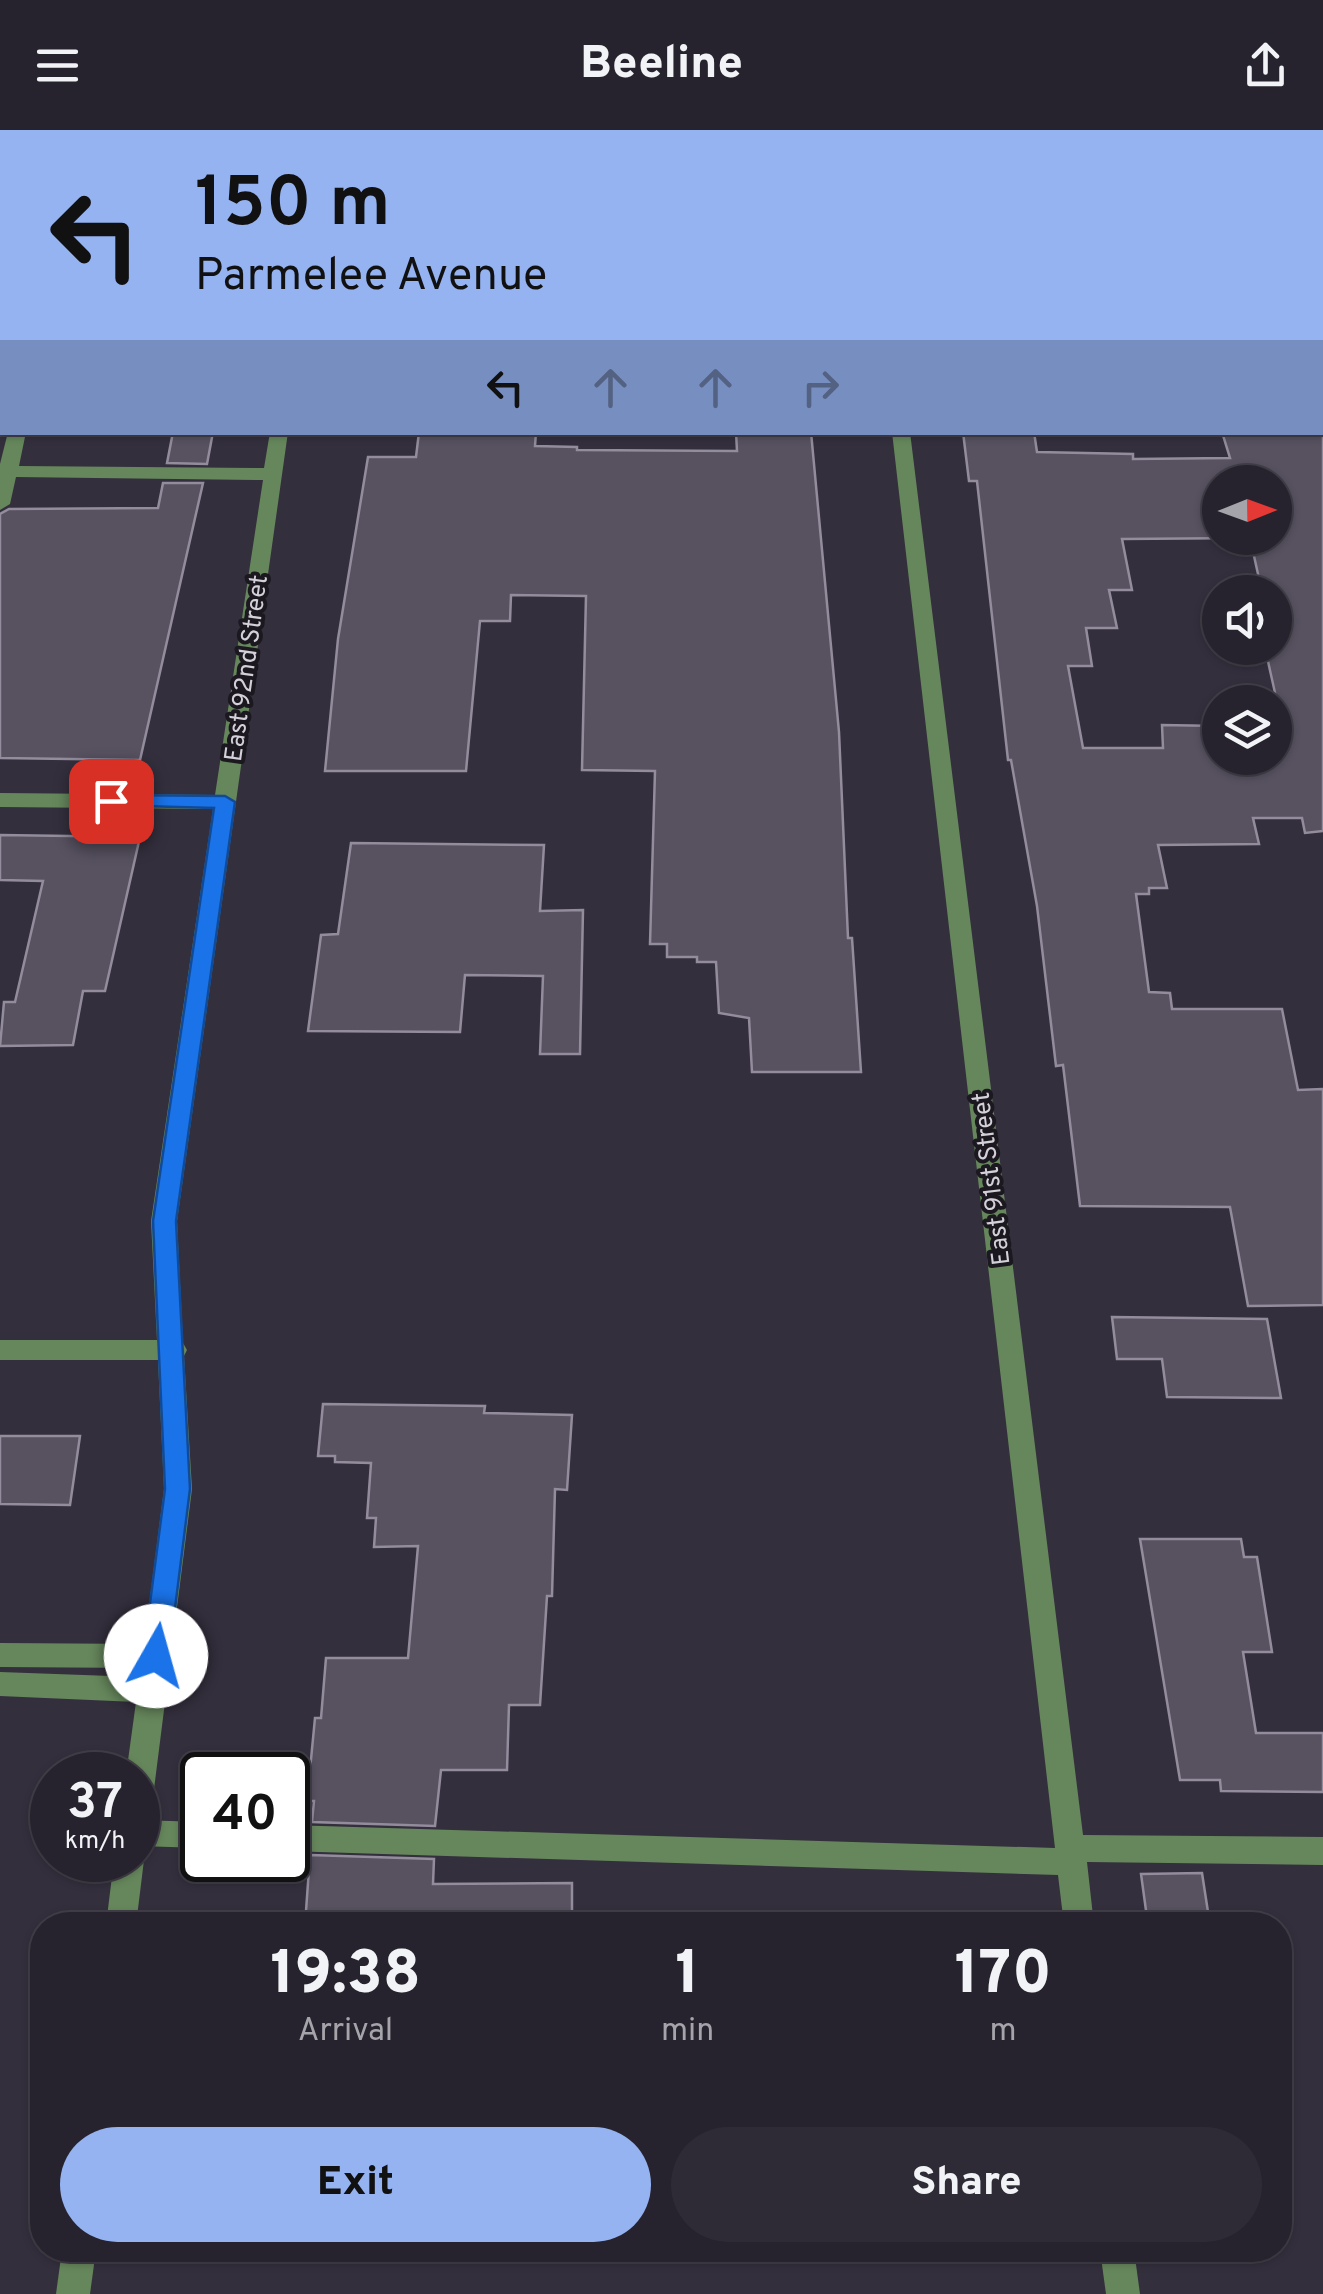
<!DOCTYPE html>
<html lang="en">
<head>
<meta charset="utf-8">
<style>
	body { margin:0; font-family:Overpass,sans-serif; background:#2f2b36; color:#f1f3f6; height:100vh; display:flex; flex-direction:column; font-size:38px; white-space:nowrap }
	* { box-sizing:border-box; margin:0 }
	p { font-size:32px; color:#a4a4aa }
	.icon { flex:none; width:55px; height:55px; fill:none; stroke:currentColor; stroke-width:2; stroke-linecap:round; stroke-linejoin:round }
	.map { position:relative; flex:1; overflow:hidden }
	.side { position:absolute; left:30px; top:1782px; width:1262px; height:350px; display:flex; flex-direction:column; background:#27232e; border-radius:40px; box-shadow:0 2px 8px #0004,0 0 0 2px #43404a }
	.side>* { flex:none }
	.hud { position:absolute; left:0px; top:0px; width:1325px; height:305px; box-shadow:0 2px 8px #0004,0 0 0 2px #43404a; background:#95b2f1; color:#111; overflow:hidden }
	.needle { width:65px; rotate:89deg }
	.buttons { position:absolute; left:1202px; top:335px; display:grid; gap:20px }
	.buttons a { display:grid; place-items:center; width:90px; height:90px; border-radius:50%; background:#27232e; box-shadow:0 2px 8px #0004,0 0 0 2px #43404a; font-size:50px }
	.speed { position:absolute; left:30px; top:1622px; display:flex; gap:20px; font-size:50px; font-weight:700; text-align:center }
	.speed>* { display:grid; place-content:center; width:130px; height:130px; border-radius:50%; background:#27232e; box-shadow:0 2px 8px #0004,0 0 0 2px #43404a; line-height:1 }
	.speed small { font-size:25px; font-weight:400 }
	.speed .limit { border:5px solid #111; border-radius:15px; background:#fff; color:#111 }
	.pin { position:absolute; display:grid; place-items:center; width:85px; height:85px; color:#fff; margin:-42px; border-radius:20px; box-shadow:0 5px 15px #0006 }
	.me { position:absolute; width:110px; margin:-55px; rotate:7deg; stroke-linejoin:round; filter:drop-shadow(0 0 8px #0008) }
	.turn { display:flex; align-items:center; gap:35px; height:210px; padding:0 30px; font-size:45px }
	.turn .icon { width:130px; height:130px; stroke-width:2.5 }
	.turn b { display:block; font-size:70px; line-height:85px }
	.lanes { display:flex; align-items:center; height:95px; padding:0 30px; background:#0003; justify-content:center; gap:50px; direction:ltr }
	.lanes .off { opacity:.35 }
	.eta { display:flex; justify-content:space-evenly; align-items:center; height:170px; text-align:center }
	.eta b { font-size:60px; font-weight:800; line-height:70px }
	.action { display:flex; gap:20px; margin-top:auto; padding:20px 30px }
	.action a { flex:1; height:115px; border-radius:60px; background:#95b2f1; color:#111; font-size:40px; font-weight:800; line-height:115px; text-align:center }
	.action a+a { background:#2f2b36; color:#f1f3f6 }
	header { display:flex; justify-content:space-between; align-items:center; height:130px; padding:0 30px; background:#27232e; font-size:45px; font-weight:800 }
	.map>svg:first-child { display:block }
	.building { fill:#575160; stroke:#938c9d; stroke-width:2.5; fill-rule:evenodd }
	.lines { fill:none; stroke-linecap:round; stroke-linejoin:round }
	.minor { fill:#66875c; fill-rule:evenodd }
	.route { fill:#1a73e8; stroke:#114b97; stroke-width:2.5 }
	.labels { text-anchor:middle; stroke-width:8; stroke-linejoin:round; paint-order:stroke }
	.street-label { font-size:25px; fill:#d4d0d9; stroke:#1b181f }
</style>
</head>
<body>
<header><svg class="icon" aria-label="menu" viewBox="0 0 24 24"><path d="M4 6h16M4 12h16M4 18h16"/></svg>Beeline<svg class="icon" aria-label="share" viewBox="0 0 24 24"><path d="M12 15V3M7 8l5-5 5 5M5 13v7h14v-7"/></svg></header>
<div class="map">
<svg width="1323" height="2164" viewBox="0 0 1323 2164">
	<rect width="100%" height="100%" fill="#342f3d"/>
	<g class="building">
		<polygon points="173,302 213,302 207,334 167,333"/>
		<polygon points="419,302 536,302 535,316 577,317 577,320 737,321 736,302 811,302 839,602 848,808 852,808 861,942 752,942 749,888 719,883 716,832 697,832 697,827 667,827 667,814 650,814 655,641 582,640 586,466 511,465 510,491 480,491 466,641 325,641 338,509 368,327 416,327"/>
		<path d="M963 302H1034L1037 322 1133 324V329L1230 328 1222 302H1323V701L1305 703 1302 688H1253L1259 714 1158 715 1167 758H1149V764H1136L1149 862 1170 863 1172 879H1282L1298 960 1323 959V1175L1248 1176 1230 1077 1080 1076 1064 943 1063 935 1056 936 1037 776 1011 630H1008L977 351H969ZM1220 352H1275V408H1220ZM1250 408 1262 462H1275V518H1265L1282 594 1275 596V628H1220V596L1162 595 1163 618H1083L1068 536H1092L1086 498H1117L1109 460H1132L1122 409Z"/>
		<polygon points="163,353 203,353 140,630 0,628 0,384 9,379 158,378"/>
		<polygon points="0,705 140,707 105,861 83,861 73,915 0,916 4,872 15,872 43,751 0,750"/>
		<polygon points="351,713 544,715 540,781 583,780 580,924 540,924 543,846 465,845 460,902 308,901 321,805 338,804"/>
		<polygon points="1112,1187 1267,1189 1281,1268 1167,1267 1162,1229 1117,1229"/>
		<polygon points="323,1274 485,1276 484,1283 572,1285 567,1360 555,1359 552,1466 547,1466 540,1575 509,1575 507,1640 441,1640 435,1696 312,1692 314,1671 307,1671 315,1588 321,1588 326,1528 408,1528 418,1416 374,1417 376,1388 367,1388 371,1333 335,1332 335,1326 318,1326"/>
		<polygon points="0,1306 80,1306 70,1375 0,1374"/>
		<polygon points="1140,1409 1241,1409 1244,1427 1257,1427 1272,1522 1243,1522 1256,1603 1323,1603 1323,1662 1221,1661 1220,1650 1180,1650"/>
		<polygon points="310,1725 434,1729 433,1754 572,1753 572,1795 305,1795"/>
		<polygon points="1202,1743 1210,1795 1148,1795 1141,1744"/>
	</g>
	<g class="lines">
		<g class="minor">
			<rect x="622" y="0" width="16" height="2"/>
			<polygon points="1069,0 1085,0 1086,2 1070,2"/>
			<polygon points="1314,0 1323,0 1323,7 1322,2"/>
			<rect x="0" y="61" width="2" height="10"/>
			<rect x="1322" y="170" width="1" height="10"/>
			<polygon points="8,302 26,302 19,336 264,338 270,302 288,302 177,1091 183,1213 187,1220 184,1226 192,1359 153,1667 149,1676 138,1680 138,1645 126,1645 136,1572 0,1566 0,1542 139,1547 140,1538 0,1537 0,1513 144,1514 164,1359 158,1230 0,1230 0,1210 157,1210 151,1091 213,679 0,677 0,663 215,665 263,350 16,347 10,374 0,380 0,334"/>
			<polygon points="892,302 910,302 1083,1705 1323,1707 1323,1735 1087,1732 1094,1795 1064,1795 1058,1745 288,1721 288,1695 1055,1718"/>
			<polygon points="138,1690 202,1692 202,1718 138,1716"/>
			<polygon points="138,1720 144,1730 136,1795 106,1795 114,1730 138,1730"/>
			<polygon points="62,2120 96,2120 90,2164 56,2164"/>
			<polygon points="1100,2120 1134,2120 1140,2164 1106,2164"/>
		</g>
	</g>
	<polygon class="route" points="111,665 225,666 235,672 176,1091 190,1359 169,1526 165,1534 156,1537 147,1534 143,1526 165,1359 153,1091 214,678 104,675 101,671"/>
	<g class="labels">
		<g class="street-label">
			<text transform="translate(245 538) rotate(-82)" y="9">East 92nd Street</text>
			<text transform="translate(990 1049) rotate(-97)" y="9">East 91st Street</text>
		</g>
	</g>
</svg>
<div class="buttons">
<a><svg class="needle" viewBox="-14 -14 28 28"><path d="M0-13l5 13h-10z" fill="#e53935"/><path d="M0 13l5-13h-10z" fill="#a4a4aa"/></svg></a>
<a><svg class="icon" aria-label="sound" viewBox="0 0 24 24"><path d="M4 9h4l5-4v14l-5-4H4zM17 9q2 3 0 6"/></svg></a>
<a><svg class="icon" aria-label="layers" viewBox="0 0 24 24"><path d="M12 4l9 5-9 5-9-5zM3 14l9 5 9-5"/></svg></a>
</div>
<div class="speed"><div>37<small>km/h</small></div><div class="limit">40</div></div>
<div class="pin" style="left:111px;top:671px;background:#d93025"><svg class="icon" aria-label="arrive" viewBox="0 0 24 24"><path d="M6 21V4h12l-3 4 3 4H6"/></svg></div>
<svg class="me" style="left:156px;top:1526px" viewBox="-20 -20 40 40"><circle r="19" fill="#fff"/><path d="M0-13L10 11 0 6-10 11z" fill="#1a73e8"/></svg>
<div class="hud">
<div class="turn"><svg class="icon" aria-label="left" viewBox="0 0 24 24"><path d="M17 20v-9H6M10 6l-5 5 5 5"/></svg><div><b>150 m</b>Parmelee Avenue</div></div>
<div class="lanes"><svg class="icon" aria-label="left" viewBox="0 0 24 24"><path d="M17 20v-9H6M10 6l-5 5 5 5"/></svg><svg class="icon off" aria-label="ahead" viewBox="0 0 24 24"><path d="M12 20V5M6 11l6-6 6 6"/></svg><svg class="icon off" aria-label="ahead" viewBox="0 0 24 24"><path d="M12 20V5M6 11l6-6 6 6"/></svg><svg class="icon off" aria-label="right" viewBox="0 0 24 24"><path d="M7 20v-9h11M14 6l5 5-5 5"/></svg></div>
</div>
<section class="side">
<div class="eta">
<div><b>19:38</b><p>Arrival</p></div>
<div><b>1</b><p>min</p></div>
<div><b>170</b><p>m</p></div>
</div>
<div class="action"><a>Exit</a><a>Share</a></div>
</section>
</div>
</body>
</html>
